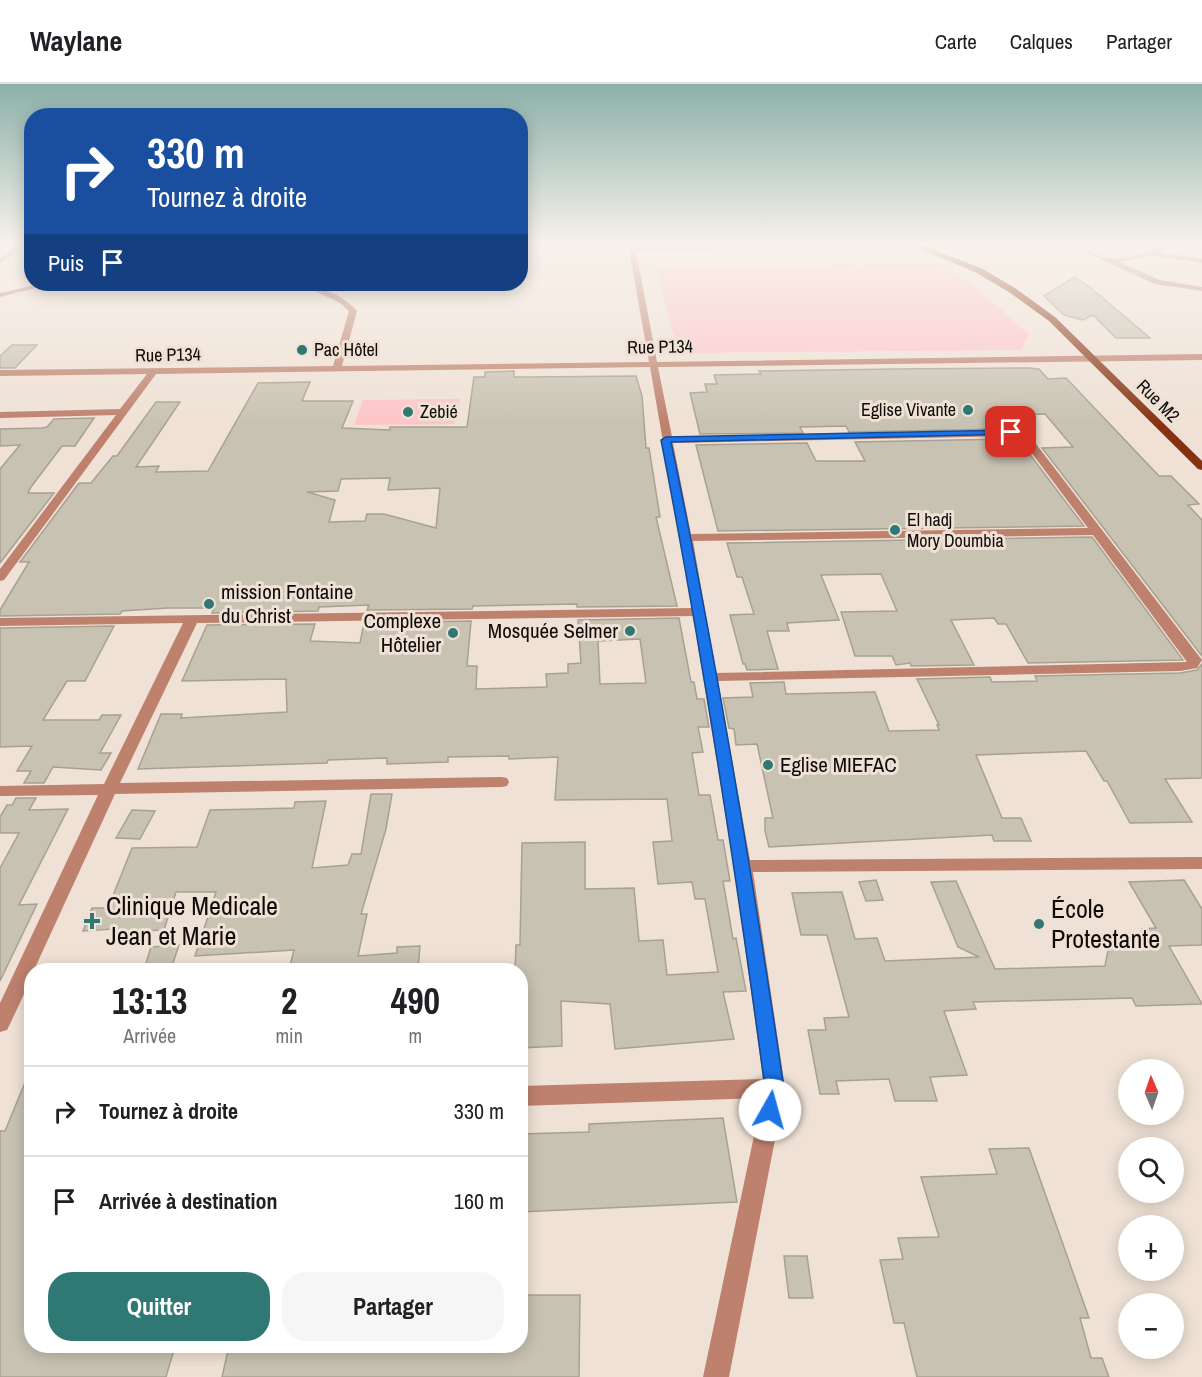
<!DOCTYPE html>
<html lang="fr">
<head>
<meta charset="utf-8">
<style>
	body { margin:0; font-family:"Archivo Narrow",sans-serif; background:#f6f6f6; color:#202124; height:100vh; display:flex; flex-direction:column; font-size:22px; white-space:nowrap }
	* { box-sizing:border-box; margin:0 }
	p { font-size:20px; color:#757577 }
	.icon { flex:none; width:33px; height:33px; fill:none; stroke:currentColor; stroke-width:2; stroke-linecap:round; stroke-linejoin:round }
	.map { position:relative; flex:1; overflow:hidden }
	.drawer { position:absolute; left:24px; top:879px; width:504px; height:390px; display:flex; flex-direction:column; background:#fff; border-radius:24px; box-shadow:0 3px 15px #0003 }
	.drawer>* { flex:none }
	.banner { position:absolute; left:24px; top:24px; width:504px; height:183px; border-radius:24px; box-shadow:0 3px 15px #0003; background:#1a4fa0; color:#fff; overflow:hidden }
	.needle { width:39px; rotate:358deg }
	.controls { position:absolute; left:1118px; top:975px; display:grid; gap:12px }
	.controls a { display:grid; place-items:center; width:66px; height:66px; border-radius:50%; background:#fff; box-shadow:0 3px 15px #0003; font-size:30px }
	.pin { position:absolute; display:grid; place-items:center; width:51px; height:51px; color:#fff; margin:-26px; border-radius:12px; box-shadow:0 3px 9px #0006 }
	.me { position:absolute; width:66px; margin:-33px; rotate:7deg; stroke-linejoin:round; filter:drop-shadow(0 0 4px #0008) }
	.turn { display:flex; align-items:center; gap:21px; height:126px; padding:0 24px; font-size:27px }
	.turn .icon { width:78px; height:78px; stroke-width:2.5 }
	.turn b { display:block; font-size:42px; line-height:51px }
	.then { display:flex; align-items:center; height:57px; padding:0 24px; background:#0003; gap:12px; font-size:22px }
	.eta { display:flex; justify-content:space-evenly; align-items:center; height:102px; text-align:center }
	.eta b { font-size:36px; font-weight:800; line-height:42px }
	.primary-button { display:flex; gap:12px; margin-top:auto; padding:12px 24px }
	.primary-button a { flex:1; height:69px; border-radius:24px; background:#2f7874; color:#fff; font-size:24px; font-weight:800; line-height:69px; text-align:center }
	.primary-button a+a { background:#f6f6f6; color:#202124 }
	ul { padding:0; list-style:none }
	li { display:flex; align-items:center; gap:18px; height:90px; padding:0 24px; border-top:2px solid #e0e0e0 }
	li div { flex:1 }
	li b { display:block; font-size:22px }
	li em { font-style:normal }
	header { display:flex; align-items:center; gap:36px; box-sizing:border-box; height:84px; padding:0 30px; background:#fff; border-bottom:2px solid #e0e0e0 }
	header strong { font-size:28px }
	nav { display:flex; gap:33px; margin-inline-start:auto; font-size:21px }
	.map>svg:first-child { display:block }
	.green { fill:#fec4c8 }
	.building { fill:#c8c2b3; stroke:#a7a192; stroke-width:1.5; fill-rule:evenodd }
	.lines { fill:none; stroke-linecap:round; stroke-linejoin:round }
	.minor { fill:#be816d; fill-rule:evenodd }
	.major { fill:#863112; fill-rule:evenodd }
	.route { fill:#1a73e8; stroke:#114b97; stroke-width:1.5 }
	.poi-dot { fill:#2f7874; stroke:#efe1d5; stroke-width:2 }
	.labels { text-anchor:middle; stroke-width:6; stroke-linejoin:round; paint-order:stroke }
	.far-street-label { font-size:18px; fill:#100b08; stroke:#efe1d5 }
	.far-poi-label { font-size:18px; fill:#100b08; stroke:#efe1d5; text-anchor:start }
	.poi-label { font-size:21px; fill:#100b08; stroke:#efe1d5; text-anchor:start }
	.near-poi-label { font-size:26px; fill:#100b08; stroke:#efe1d5; text-anchor:start }
</style>
</head>
<body>
<header>
<strong>Waylane</strong>
<nav><a>Carte</a><a>Calques</a><a>Partager</a></nav>
</header>
<div class="map">
<svg width="1202" height="1293" viewBox="0 0 1202 1293">
	<rect width="100%" height="100%" fill="#efe1d5"/>
	<g class="green">
		<polygon points="938,180 970,199 1029,250 1021,266 678,269 656,183"/>
		<polygon points="460,315 454,340 354,341 363,316"/>
	</g>
	<g class="building">
		<polygon points="1075,193 1091,204 1150,254 1116,254 1093,231 1083,236 1064,231 1044,212"/>
		<polygon points="12,261 37,261 15,284 0,284 0,272"/>
		<polygon points="893,285 1029,284 1039,285 1048,295 1066,294 1159,392 1171,392 1199,420 1188,421 1202,436 1202,572 1042,364 1073,363 1045,330 989,331 999,345 849,348 846,342 800,343 803,349 700,350 690,309 707,308 705,300 717,300 714,291 761,290 759,287"/>
		<path d="M514 287V293H529L636 292 642 312 646 364H649L660 433H656L677 522 577 523V520L473 522 472 525 367 526 369 521 319 523 318 527 212 529 214 524H168L122 527 120 530 0 532V526L29 478H20L79 399H91L113 372H117L156 318H180L136 383 159 382 156 388 208 387 258 299 310 298 302 317H353L342 344 390 346V343H467L474 293H485V288ZM390 394 388 406 440 404 436 444 384 430H367L365 437 329 438 335 416 307 408 338 407 341 395Z"/>
		<polygon points="94,334 75,362 62,362 31,403 28,409 54,409 0,479 0,385 20,361 0,362 0,345 42,344 47,343 54,335"/>
		<polygon points="1006,355 1013,364 1025,364 1084,442 718,447 696,361 807,359 816,377 865,377 855,358"/>
		<polygon points="1092,453 1183,576 1028,579 1006,540 998,540 994,534 951,536 974,581 911,582 910,579 896,581 892,572 855,572 841,528 897,527 881,490 821,491 839,536 787,539 789,547 767,547 778,585 747,586 745,580 743,580 730,531 754,530 742,493 737,493 727,459"/>
		<path d="M679 534 691 598H694L697 615H704L709 643H698L703 668 692 669 699 711H710L718 756H723L730 797H723L733 855 736 854 746 907 723 908 734 955 615 965 610 920 561 917 562 962 520 964V886H515L516 861H520L522 759 585 758V805L634 804 639 857 663 856 667 891 718 888 705 815H695L692 798 658 800 653 758 672 757 667 715 555 716 558 673 509 675V672L448 673V678L387 680V674L328 676 327 679 138 685 161 630H182L181 634 287 628 286 595 182 597 207 541 315 540 310 557 360 559 364 539 471 537 467 582H477L476 605 547 603 546 590 568 589V580L581 579 578 536ZM640 555 646 599 600 600 598 557Z"/>
		<polygon points="114,542 85,597 67,597 43,636 99,636 102,631 121,631 100,669 111,669 101,686 53,683 44,699 24,699 31,687 17,687 32,662 0,663 0,544"/>
		<polygon points="1202,580 1202,694 1165,695 1192,738 1130,739 1107,697 1104,697 1086,667 976,671 1002,734 1021,734 1031,757 994,757 992,751 769,763 765,747 765,734 773,734 757,660 736,661 734,645 729,644 723,614 753,613 750,599 784,598 786,610 875,608 889,647 939,646 937,641 939,641 917,595 990,593 992,598 1037,597 1035,592 1180,589 1197,586"/>
		<polygon points="371,710 392,710 386,745 361,830 367,830 358,872 397,869 397,863 420,862 418,886 289,886 294,866 195,872 216,808 176,808 164,846 112,848 113,845 83,847 92,824 108,824 132,764 197,763 210,726 294,724 295,718 326,717 312,784 348,781 352,770 361,770"/>
		<polygon points="16,714 36,714 29,726 68,725 19,821 37,820 0,897 0,784 19,749 0,749 0,733 7,721 12,721"/>
		<polygon points="132,726 155,727 140,755 116,754"/>
		<polygon points="876,796 883,816 866,817 859,798"/>
		<polygon points="1184,796 1202,825 1202,861 1169,862 1202,920 1136,922 1132,914 973,918 976,925 944,927 967,991 930,993 937,1017 895,1017 889,995 836,997 839,1010 820,1010 808,946 826,946 824,934 849,933 827,851 801,851 792,809 842,808 855,855 877,854 885,877 979,873 958,863 931,798 956,797 995,885 1105,882 1111,851 1144,848 1142,845 1156,844 1129,798"/>
		<polygon points="179,861 171,885 144,886 151,863"/>
		<polygon points="31,984 32,1262 175,1262 166,1293 0,1293 0,1047 5,1047"/>
		<polygon points="723,1034 737,1118 520,1128 520,1050 589,1048 589,1040"/>
		<polygon points="1029,1064 1089,1234 1080,1234 1091,1274 1102,1274 1109,1293 917,1293 904,1239 894,1239 880,1176 903,1175 898,1154 939,1153 921,1093 997,1090 989,1065"/>
		<polygon points="784,1172 807,1172 813,1214 789,1214"/>
		<polygon points="520,1211 580,1211 579,1293 222,1293 229,1262 520,1262"/>
	</g>
	<g class="lines">
		<g class="minor">
			<polygon points="20,160 28,160 0,180 0,175"/>
			<path d="M628 160H635V163L767 162 770 164 767 166 636 167 657 278 1202 270V276L658 283 672 353 1026 347 1202 576 1197 584 1180 587 718 597 750 776 1202 773V785L753 788 785 1004 729 1293H703L762 1014 520 1022V1002L763 995 734 782 693 532 197 539 120 699 501 693 507 694 509 698 507 702 501 703 115 710 34 886H32V893L10 940 7 946 0 948V919L98 711 0 712V702L104 700 183 539 0 542V534L692 524 650 283 156 290 4 496 0 497V485L116 331 0 334V328L120 325 147 290 0 292V286L333 282 349 227 340 219 300 200C319 200 344 212 357 227L342 282 649 278ZM1019 352 1088 444 691 450 673 359ZM1093 451 1187 578 716 589 693 457Z"/>
			<path d="M1067 160C1084 160 1095 173 1112 175 1129 178 1157 160 1176 160L1159 168 1202 175V179L1151 171 1119 178 1160 196 1202 203V207L1155 200Z"/>
			<polygon points="40,200 52,200 0,213 0,209"/>
		</g>
		<polygon class="major" points="908,160 918,160 981,184 1015,204 1055,233 1202,377 1202,386 1198,385 1049,237 1009,208 975,188"/>
	</g>
	<linearGradient id="sky" x2="0" y2="1"><stop stop-color="#8bb0a9"/><stop offset="0.47" stop-color="#f8f2ec"/><stop offset="1" stop-color="#f8f2ec" stop-opacity="0"/></linearGradient>
	<rect width="1202" height="341" fill="url(#sky)"/>
	<path class="route" d="M1011 346H1014V350L671 358C716 572 752 788 784 1004L777 1032 770 1035 763 1032 761 1026 765 1004C736 787 703 571 661 356L666 353Z"/>
	<g class="poi-dot">
		<circle cx="302" cy="266" r="6"/>
		<circle cx="968" cy="326" r="6"/>
		<circle cx="408" cy="328" r="6"/>
		<circle cx="895" cy="446" r="6"/>
		<circle cx="209" cy="520" r="6"/>
		<circle cx="630" cy="547" r="6"/>
		<circle cx="453" cy="549" r="6"/>
		<circle cx="768" cy="681" r="6"/>
		<path d="M89 828h6v6h6v6h-6v6h-6v-6h-6v-6h6z"/>
		<circle cx="1039" cy="840" r="6"/>
	</g>
	<g class="labels">
		<g class="far-street-label">
			<text transform="translate(660 263) rotate(-1)" y="6">Rue P134</text>
			<text transform="translate(168 271) rotate(-1)" y="6">Rue P134</text>
			<text transform="translate(1158 317) rotate(45)" y="6">Rue M2</text>
		</g>
		<g class="far-poi-label">
			<text x="314" y="272">Pac Hôtel</text>
			<text x="956" y="332" text-anchor="end">Eglise Vivante</text>
			<text x="420" y="334">Zebié</text>
			<text x="907" y="442">El hadj<tspan x="907" dy="21">Mory Doumbia</tspan></text>
		</g>
		<g class="poi-label">
			<text x="221" y="515">mission Fontaine<tspan x="221" dy="24">du Christ</tspan></text>
			<text x="441" y="544" text-anchor="end">Complexe<tspan x="441" dy="24">Hôtelier</tspan></text>
			<text x="618" y="554" text-anchor="end">Mosquée Selmer</text>
			<text x="780" y="688">Eglise MIEFAC</text>
		</g>
		<g class="near-poi-label">
			<text x="106" y="831">Clinique Medicale<tspan x="106" dy="30">Jean et Marie</tspan></text>
			<text x="1051" y="834">École<tspan x="1051" dy="30">Protestante</tspan></text>
		</g>
	</g>
</svg>
<div class="controls">
<a><svg class="needle" viewBox="-14 -14 28 28"><path d="M0-13l5 13h-10z" fill="#e53935"/><path d="M0 13l5-13h-10z" fill="#757577"/></svg></a>
<a><svg class="icon" aria-label="search" viewBox="0 0 24 24"><circle cx="10" cy="10" r="6"/><path d="M15 15l6 6"/></svg></a>
<a>+</a>
<a>−</a>
</div>
<div class="pin" style="left:1011px;top:348px;background:#d93025"><svg class="icon" aria-label="arrive" viewBox="0 0 24 24"><path d="M6 21V4h12l-3 4 3 4H6"/></svg></div>
<svg class="me" style="left:770px;top:1026px" viewBox="-20 -20 40 40"><circle r="19" fill="#fff"/><path d="M0-13L10 11 0 6-10 11z" fill="#1a73e8"/></svg>
<div class="banner">
<div class="turn"><svg class="icon" aria-label="right" viewBox="0 0 24 24"><path d="M7 20v-9h11M14 6l5 5-5 5"/></svg><div><b>330 m</b>Tournez à droite</div></div>
<div class="then">Puis<svg class="icon" aria-label="arrive" viewBox="0 0 24 24"><path d="M6 21V4h12l-3 4 3 4H6"/></svg></div>
</div>
<section class="drawer">
<div class="eta">
<div><b>13:13</b><p>Arrivée</p></div>
<div><b>2</b><p>min</p></div>
<div><b>490</b><p>m</p></div>
</div>
<ul>
<li><svg class="icon" aria-label="right" viewBox="0 0 24 24"><path d="M7 20v-9h11M14 6l5 5-5 5"/></svg><div><b>Tournez à droite</b></div><em>330 m</em></li>
<li><svg class="icon" aria-label="arrive" viewBox="0 0 24 24"><path d="M6 21V4h12l-3 4 3 4H6"/></svg><div><b>Arrivée à destination</b></div><em>160 m</em></li>
</ul>
<div class="primary-button"><a>Quitter</a><a>Partager</a></div>
</section>
</div>
</body>
</html>
